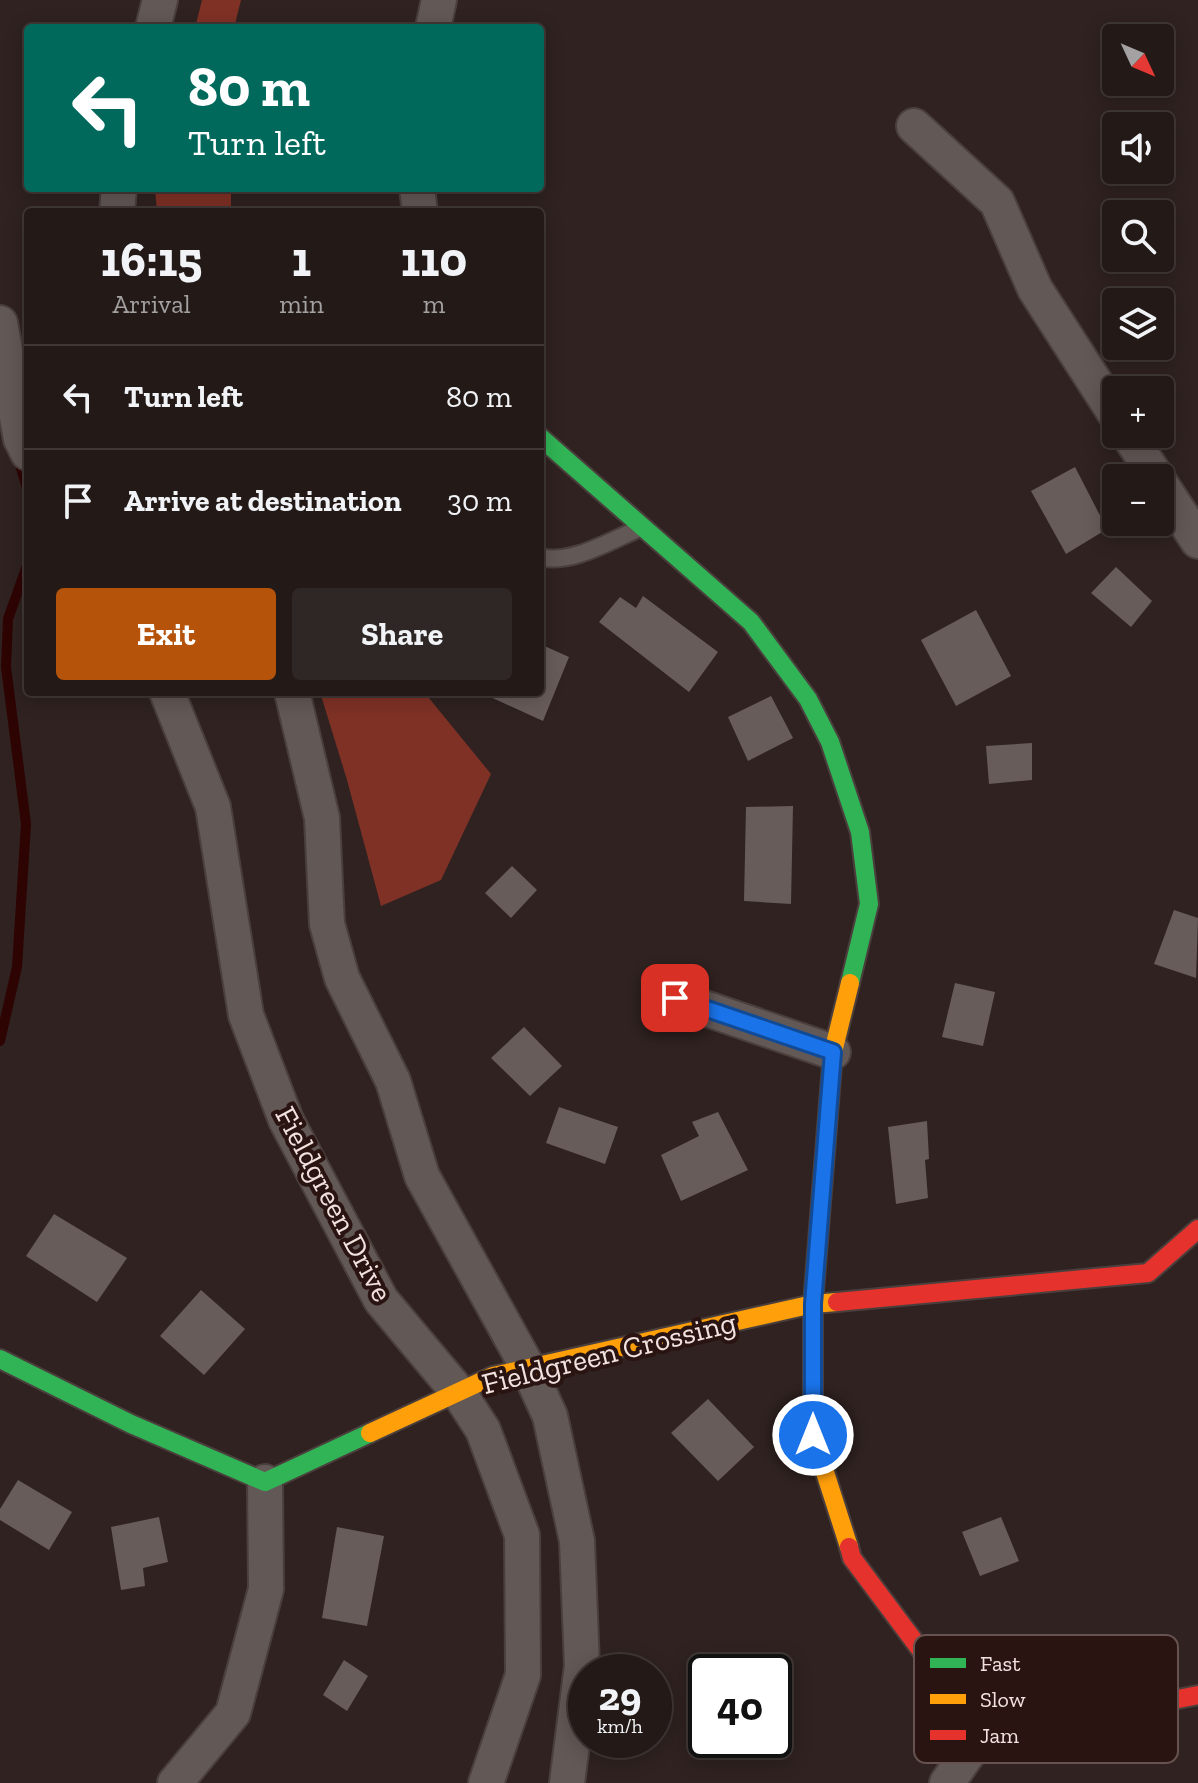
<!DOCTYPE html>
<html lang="en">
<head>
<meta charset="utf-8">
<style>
	body { margin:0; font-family:"Zilla Slab",serif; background:#2f2725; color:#f1f3f6; height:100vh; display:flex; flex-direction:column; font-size:30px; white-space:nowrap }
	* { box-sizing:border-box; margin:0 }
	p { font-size:26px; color:#a3a1a2 }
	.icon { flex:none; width:44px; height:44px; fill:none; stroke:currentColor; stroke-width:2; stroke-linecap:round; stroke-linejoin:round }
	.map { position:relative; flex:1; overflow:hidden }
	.side { position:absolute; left:24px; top:208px; width:520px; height:488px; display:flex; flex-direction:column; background:#231a18; border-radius:8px; box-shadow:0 4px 20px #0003,0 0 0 2px #403837 }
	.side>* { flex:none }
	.guide { position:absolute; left:24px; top:24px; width:520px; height:168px; border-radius:8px; box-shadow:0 4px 20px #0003,0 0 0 2px #403837; background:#00695c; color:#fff; overflow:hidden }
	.needle { width:52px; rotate:134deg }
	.fabs { position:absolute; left:1102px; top:24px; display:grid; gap:16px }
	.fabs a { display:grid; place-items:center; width:72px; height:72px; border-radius:8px; background:#231a18; box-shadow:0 4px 20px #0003,0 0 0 2px #403837; font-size:40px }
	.speed { position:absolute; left:568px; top:1654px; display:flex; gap:16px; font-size:40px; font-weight:700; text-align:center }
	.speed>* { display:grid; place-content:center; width:104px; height:104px; border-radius:50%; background:#231a18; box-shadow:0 4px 20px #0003,0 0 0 2px #403837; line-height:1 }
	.speed small { font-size:20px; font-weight:400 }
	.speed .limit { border:4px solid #111; border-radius:12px; background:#fff; color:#111 }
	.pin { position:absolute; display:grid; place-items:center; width:68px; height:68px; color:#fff; margin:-34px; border-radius:16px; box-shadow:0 4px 12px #0006 }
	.me { position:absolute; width:88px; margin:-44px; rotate:0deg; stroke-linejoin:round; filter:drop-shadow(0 0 6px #0008) }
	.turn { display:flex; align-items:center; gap:28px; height:168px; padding:0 32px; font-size:36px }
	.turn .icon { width:104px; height:104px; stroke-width:2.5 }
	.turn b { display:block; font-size:56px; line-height:68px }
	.eta { display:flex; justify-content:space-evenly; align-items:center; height:136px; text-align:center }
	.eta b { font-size:48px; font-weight:700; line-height:56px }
	.button { display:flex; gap:16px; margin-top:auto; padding:16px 32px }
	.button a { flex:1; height:92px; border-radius:8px; background:#b45309; color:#fff; font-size:32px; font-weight:700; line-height:92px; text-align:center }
	.button a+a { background:#2f2725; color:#f1f3f6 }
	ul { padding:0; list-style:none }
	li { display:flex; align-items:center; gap:24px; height:104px; padding:0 32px; border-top:2px solid #403837 }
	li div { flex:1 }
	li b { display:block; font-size:30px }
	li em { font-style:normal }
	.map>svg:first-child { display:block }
	.forest { fill:#7f3126 }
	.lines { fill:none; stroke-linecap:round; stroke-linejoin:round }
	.stream { stroke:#2e0403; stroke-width:10 }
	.building { fill:#685c5a }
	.lane-casing { stroke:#4a3f3d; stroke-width:20 }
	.street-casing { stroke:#4a3f3d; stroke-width:38 }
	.fast-casing { stroke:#4a3f3d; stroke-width:22 }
	.slow-casing { stroke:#4a3f3d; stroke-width:22 }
	.jam-casing { stroke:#4a3f3d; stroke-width:22 }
	.lane { stroke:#625856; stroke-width:16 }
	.street { stroke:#625856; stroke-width:34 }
	.fast { stroke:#30b455; stroke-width:18 }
	.slow { stroke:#ff9f0a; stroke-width:18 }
	.jam { stroke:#e5322d; stroke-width:18 }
	.route-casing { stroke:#114b97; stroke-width:20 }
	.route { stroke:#1a73e8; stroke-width:14 }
	.labels { text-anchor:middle; stroke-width:8; stroke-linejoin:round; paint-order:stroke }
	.street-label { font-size:30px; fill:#f2e2df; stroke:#2a1411 }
	.key { fill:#2a1411; stroke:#66524f; stroke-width:2 }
	.key-label { font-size:22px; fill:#f2e2df }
</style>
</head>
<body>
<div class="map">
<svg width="1198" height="1783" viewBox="0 0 1198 1783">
	<rect width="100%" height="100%" fill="#2f2220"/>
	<g class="forest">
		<polygon points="202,0 241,0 234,28 195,28"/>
		<polygon points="155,188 231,188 231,212 157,212"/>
		<polygon points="320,692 424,692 491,774 441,880 381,906 347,780"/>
	</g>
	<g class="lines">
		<g class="stream">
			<polyline points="17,455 28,491"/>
			<polyline points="0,1041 17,967 26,824 6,667 8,619 28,563"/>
		</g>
	</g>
	<g class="building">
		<polygon points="1075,467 1107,529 1066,554 1031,491"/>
		<polygon points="1116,567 1152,601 1131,627 1091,593"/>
		<polygon points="643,596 718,652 689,692 599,622 620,597 636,608"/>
		<polygon points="976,610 1011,676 956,706 921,640"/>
		<polygon points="540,644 569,657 543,721 486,695 487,692 540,692"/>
		<polygon points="771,696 793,738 748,761 728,717"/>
		<polygon points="1032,743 1032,780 989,784 986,746"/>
		<polygon points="793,806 791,904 744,901 746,807"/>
		<polygon points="512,866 537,890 511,918 485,893"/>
		<polygon points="1174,910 1198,918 1196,978 1154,964"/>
		<polygon points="955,983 995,992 983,1046 942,1037"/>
		<polygon points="524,1027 562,1066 530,1096 491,1058"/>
		<polygon points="559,1107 618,1127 605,1164 546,1143"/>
		<polygon points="718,1112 748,1170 681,1201 661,1155 699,1136 692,1122"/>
		<polygon points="927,1121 929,1159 925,1160 928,1198 896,1204 888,1127"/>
		<polygon points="54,1214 127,1258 97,1302 26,1256"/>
		<polygon points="201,1290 245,1329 204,1375 160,1336"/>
		<polygon points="708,1399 754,1447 718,1481 671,1433"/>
		<polygon points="18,1480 72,1512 49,1550 0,1520 0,1509"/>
		<polygon points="159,1517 168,1562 143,1568 145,1586 121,1590 111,1527"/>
		<polygon points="1001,1517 1019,1561 980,1576 962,1532"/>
		<polygon points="337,1527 384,1536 367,1626 322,1618"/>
		<polygon points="344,1660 368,1676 347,1711 323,1695"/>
	</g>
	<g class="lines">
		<defs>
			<path id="lane" d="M540 557C570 565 610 541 638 529"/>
			<g id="street">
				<polyline points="153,28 160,0"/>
				<polyline points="433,28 439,0"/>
				<polyline points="914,126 997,202 1035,289 1116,415"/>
				<polyline points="417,188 420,212"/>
				<polyline points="117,212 119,188"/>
				<polyline points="0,323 21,439 28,453"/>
				<polyline points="1128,434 1157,478"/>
				<polyline points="1160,483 1198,541"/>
				<polyline points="167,692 213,807 246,1015 286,1120 381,1300 459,1393 483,1430 522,1535 523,1675 486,1783"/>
				<polyline points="292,692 322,818 327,924 342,978 393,1081 422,1176 528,1368 550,1416 577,1541 582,1666 567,1783"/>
				<polyline points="675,998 833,1052"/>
				<polyline points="175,1783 233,1713 266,1589 265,1482"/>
				<polyline points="947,1783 997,1712"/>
			</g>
			<g id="fast">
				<polyline points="540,437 751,622 808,699 830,742 860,832 869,904 850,983"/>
				<polyline points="0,1359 131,1424 265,1482 370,1433"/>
			</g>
			<g id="slow">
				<polyline points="370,1433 493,1376 813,1304 837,1302"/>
				<polyline points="849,1547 813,1435 813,1304 833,1052 850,983"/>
			</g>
			<g id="jam">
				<polyline points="837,1302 1148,1273 1198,1229"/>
				<polyline points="849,1547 852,1558 938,1673 997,1712 1062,1722 1198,1695"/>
			</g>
		</defs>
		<use href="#lane" class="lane-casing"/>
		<use href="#street" class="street-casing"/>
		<use href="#fast" class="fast-casing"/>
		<use href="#slow" class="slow-casing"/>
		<use href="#jam" class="jam-casing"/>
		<use href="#lane" class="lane"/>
		<use href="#street" class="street"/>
		<use href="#fast" class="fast"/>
		<use href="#slow" class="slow"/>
		<use href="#jam" class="jam"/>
	</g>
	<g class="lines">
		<defs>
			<polyline id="route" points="675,998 833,1052 813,1304 813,1435"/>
		</defs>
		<use href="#route" class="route-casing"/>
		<use href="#route" class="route"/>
	</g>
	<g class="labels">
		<g class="street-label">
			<text transform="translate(334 1204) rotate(62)" y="10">Fieldgreen Drive</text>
			<text transform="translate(609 1353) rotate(-14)" y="10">Fieldgreen Crossing</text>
		</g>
	</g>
	<rect x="914" y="1635" width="264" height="128" rx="12" class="key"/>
	<rect x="930" y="1658" width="36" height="10" fill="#30b455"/>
	<rect x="930" y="1694" width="36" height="10" fill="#ff9f0a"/>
	<rect x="930" y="1730" width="36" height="10" fill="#e5322d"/>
	<g class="key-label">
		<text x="980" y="1671">Fast</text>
		<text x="980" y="1707">Slow</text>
		<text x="980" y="1743">Jam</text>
	</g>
</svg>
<div class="fabs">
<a><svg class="needle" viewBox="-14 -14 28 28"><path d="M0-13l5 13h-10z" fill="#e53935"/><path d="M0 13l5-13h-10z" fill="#a3a1a2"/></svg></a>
<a><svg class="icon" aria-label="sound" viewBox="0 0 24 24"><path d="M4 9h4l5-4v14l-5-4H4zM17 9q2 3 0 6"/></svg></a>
<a><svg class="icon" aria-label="search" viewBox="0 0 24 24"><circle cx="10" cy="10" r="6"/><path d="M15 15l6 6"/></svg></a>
<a><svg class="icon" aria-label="layers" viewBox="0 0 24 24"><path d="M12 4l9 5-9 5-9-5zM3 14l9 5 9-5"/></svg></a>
<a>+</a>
<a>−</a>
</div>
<div class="speed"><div>29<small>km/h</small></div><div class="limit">40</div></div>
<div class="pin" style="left:675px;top:998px;background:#d93025"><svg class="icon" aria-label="arrive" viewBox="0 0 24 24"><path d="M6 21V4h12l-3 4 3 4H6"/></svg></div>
<svg class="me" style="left:813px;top:1435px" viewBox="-20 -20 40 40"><circle r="17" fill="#1a73e8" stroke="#fff" stroke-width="3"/><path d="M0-11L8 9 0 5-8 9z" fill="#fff"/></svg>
<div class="guide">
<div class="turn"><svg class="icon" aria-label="left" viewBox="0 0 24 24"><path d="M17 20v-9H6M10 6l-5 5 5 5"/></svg><div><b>80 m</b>Turn left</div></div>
</div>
<section class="side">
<div class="eta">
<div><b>16:15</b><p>Arrival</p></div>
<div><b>1</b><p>min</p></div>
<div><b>110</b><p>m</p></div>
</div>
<ul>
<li><svg class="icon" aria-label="left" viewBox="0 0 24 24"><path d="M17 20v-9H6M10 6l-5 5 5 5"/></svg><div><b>Turn left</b></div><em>80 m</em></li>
<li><svg class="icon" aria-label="arrive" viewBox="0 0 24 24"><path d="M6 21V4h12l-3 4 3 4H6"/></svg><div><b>Arrive at destination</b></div><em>30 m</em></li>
</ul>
<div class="button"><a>Exit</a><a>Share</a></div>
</section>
</div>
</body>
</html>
